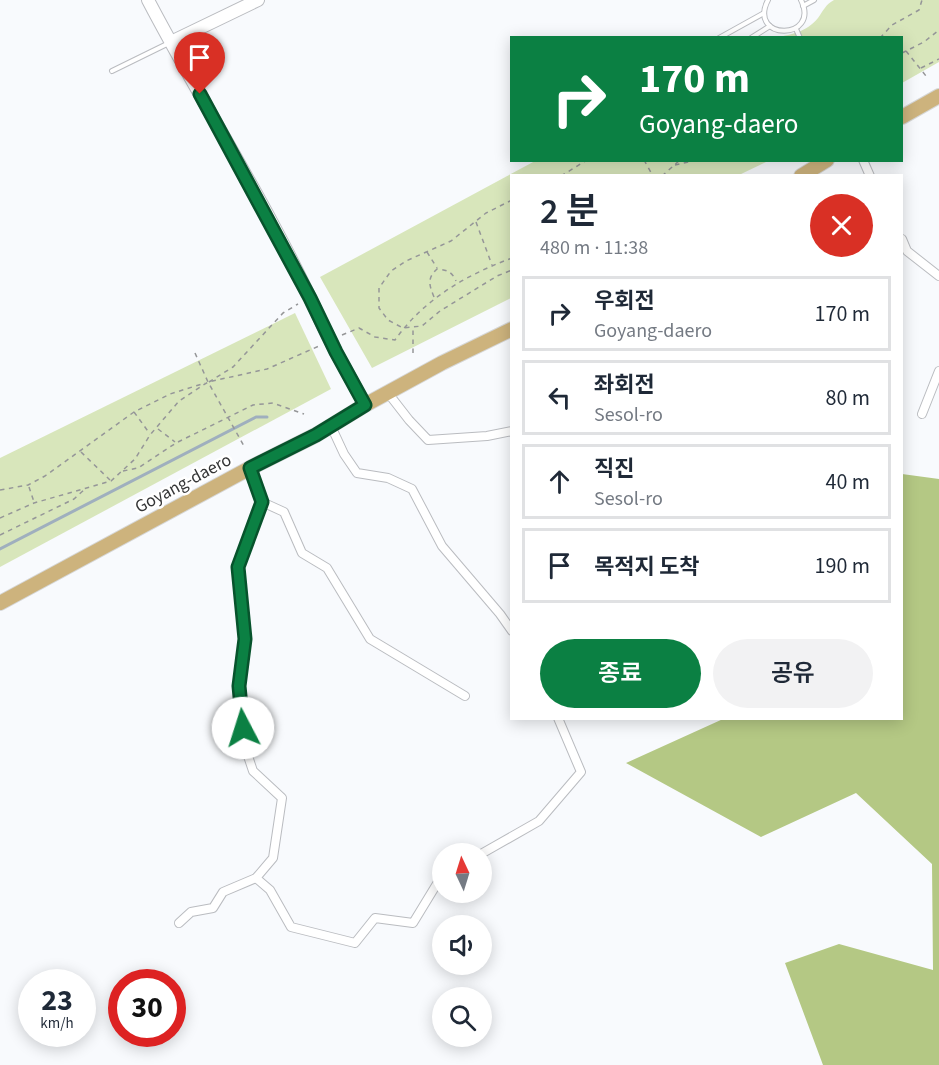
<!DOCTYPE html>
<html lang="ko">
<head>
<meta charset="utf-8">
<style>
	body { margin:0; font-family:"Source Sans 3","Noto Sans KR",sans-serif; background:#f2f2f3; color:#1f2937; height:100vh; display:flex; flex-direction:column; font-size:22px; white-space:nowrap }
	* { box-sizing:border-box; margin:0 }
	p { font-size:20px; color:#747a83 }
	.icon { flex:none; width:33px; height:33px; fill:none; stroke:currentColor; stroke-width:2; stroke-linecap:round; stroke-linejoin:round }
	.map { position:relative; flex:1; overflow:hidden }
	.sheet { position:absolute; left:510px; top:174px; width:393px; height:546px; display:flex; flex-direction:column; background:#fff; border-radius:0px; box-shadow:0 3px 15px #0003 }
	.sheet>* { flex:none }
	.banner { position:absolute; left:510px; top:36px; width:393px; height:126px; border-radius:0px; box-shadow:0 3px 15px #0003; background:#0b8043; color:#fff; overflow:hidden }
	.needle { width:39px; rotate:356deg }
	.tools { position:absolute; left:432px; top:843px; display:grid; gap:12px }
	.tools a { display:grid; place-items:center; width:60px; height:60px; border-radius:50%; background:#fff; box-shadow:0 3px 15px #0003; font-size:30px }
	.speed { position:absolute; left:18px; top:969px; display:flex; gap:12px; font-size:30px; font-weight:700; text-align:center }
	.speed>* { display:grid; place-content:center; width:78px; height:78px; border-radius:50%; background:#fff; box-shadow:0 3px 15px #0003; line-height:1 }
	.speed small { font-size:15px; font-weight:400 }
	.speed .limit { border:9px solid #d22; background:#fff; color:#111 }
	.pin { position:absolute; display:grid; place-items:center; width:51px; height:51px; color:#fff; margin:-62px -26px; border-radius:50% 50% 50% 0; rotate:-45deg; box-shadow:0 0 6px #0007 }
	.pin .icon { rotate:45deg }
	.me { position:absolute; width:66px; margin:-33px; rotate:355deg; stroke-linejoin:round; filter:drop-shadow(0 0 4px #0008) }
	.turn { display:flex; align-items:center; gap:21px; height:126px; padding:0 30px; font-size:27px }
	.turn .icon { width:78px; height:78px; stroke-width:2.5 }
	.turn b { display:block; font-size:42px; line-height:51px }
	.round { display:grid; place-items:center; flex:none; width:63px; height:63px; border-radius:32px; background:#f2f2f3 }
	.overview { display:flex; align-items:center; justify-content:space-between; height:102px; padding:0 30px }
	h1 { font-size:36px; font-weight:600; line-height:45px }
	.primary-button { display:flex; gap:12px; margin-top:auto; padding:12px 30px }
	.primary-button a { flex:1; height:69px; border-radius:36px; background:#0b8043; color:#fff; font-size:24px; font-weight:600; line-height:69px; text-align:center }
	.primary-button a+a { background:#f2f2f3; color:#1f2937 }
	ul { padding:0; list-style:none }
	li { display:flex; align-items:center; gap:18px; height:75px; margin:0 12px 9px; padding:0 18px; border:3px solid #e0e1e3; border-radius:0px }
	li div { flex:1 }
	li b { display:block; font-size:22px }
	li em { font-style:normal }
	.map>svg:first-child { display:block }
	.green { fill:#d8e6bb }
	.forest { fill:#b4c884 }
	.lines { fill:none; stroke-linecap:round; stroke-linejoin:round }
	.stream { stroke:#9fafbe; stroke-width:3 }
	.lane-casing { stroke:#babcc0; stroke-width:6 }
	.street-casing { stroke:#babcc0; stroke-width:10 }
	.secondary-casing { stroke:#babcc0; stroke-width:14 }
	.primary-casing { stroke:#d6d7d7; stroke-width:16 }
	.path { stroke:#959698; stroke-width:1.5; stroke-dasharray:4.5 4.5; stroke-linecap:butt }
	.lane { stroke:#fff; stroke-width:4 }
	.street { stroke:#fff; stroke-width:8 }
	.secondary { stroke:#fff; stroke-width:12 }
	.primary { stroke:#cdb37d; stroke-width:14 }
	.secondary-bridge-casing { stroke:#babcc0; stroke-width:14; stroke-linecap:butt }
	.secondary-bridge { stroke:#fff; stroke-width:12 }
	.route-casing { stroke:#07532c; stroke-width:15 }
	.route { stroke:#0b8043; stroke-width:10 }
	.labels { text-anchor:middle; stroke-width:5; stroke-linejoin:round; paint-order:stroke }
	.street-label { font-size:18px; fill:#343536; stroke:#fff }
</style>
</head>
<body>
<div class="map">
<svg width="939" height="1065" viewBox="0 0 939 1065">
	<rect width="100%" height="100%" fill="#f8fafd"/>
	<g class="green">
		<path d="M834 0H939V62L902 83V38H776C794 33 805 33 818 18 823 11 826 4 834 0Z"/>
		<polygon points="535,161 768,161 739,175 512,176 511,298 372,368 320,277"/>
		<polygon points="295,313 331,389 0,567 0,458"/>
	</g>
	<polygon class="forest" points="902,474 939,479 939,1065 823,1065 785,963 839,944 933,970 932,864 856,793 761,837 626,763 723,719 902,718"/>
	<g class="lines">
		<polyline class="stream" points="0,549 256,417 267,417"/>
		<defs>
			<g id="lane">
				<path d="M768 0C747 41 821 41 801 0"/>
				<polyline points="803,6 814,0"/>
				<polyline points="796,29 800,38"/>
				<polyline points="719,38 764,13"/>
				<polyline points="751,38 770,26"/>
				<polyline points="112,71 167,44"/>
			</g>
			<g id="street">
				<polyline points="863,160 870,176"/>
				<polyline points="902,239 907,251 939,276"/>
				<polyline points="388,393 409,420 428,440 487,436 512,431"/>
				<polyline points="922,414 939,371"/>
				<polyline points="331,426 344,454 357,473 388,478 412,489 442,546 500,614 512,631"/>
				<polyline points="262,502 284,512 302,553 327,568 370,639 465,696"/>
				<polyline points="481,854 539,821 581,772 558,718"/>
				<polyline points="256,878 270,890 291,927 355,943 375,918 413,923 438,882 442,879"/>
				<polyline points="179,923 191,912 213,908 223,892 256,878 273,858 282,798 253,771 245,747 239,686 245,639 238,567 262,502 250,468"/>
			</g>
			<g id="secondary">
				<path d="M148 0C205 109 273 213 323 326"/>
				<polyline points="171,42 258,0"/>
				<polyline points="336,352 365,405"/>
			</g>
			<g id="primary">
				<polyline points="902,117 939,96"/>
				<polyline points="801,176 827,160"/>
				<polyline points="0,603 250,468 316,435 365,405 442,363 512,329"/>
			</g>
		</defs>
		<use href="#lane" class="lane-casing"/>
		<use href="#street" class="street-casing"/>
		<use href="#secondary" class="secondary-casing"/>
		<use href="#primary" class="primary-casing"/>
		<g class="path">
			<polyline points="880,38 892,25 919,10 922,0"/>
			<polyline points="906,51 926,76"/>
			<polyline points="902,53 924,42 939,30"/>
			<polyline points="921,68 939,59"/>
			<polyline points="644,160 653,176"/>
			<polyline points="675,165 698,160"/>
			<polyline points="561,176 587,160"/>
			<polyline points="662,176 680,160"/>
			<polyline points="512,200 486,213 451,241 406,261 391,271 379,288 379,308 388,320 403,328 422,326 440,311 497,276 512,270"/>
			<polyline points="476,222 492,265"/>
			<polyline points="427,252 437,268"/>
			<path d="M434 297C429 285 427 278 437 269 448 270 452 272 456 281"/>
			<path d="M342 335 359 328 375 337 395 340C424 299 466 275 512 258"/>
			<polyline points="195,353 208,382 244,446"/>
			<polyline points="413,353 413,328"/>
			<polyline points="209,382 233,367 283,313 298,304"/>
			<polyline points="134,412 150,434"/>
			<polyline points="158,429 175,442"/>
			<polyline points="81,452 110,480"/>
			<polyline points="123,471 138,468 176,443 253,405 273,403 304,414"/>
			<polyline points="29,487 34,502"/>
			<polyline points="0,490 28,485 45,476 134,412 170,394 205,383"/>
			<polyline points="0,518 34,503 111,481 135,459 150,435 179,401 208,382 267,369 319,346"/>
			<polyline points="0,535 74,499 85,489"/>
		</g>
		<use href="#lane" class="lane"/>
		<use href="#street" class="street"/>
		<use href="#secondary" class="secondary"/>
		<use href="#primary" class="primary"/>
		<defs>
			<polyline id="secondary-bridge" points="323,326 336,352"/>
		</defs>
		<use href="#secondary-bridge" class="secondary-bridge-casing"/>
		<use href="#secondary-bridge" class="secondary-bridge"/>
	</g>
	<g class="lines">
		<defs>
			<polyline id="route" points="200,94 310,298 336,352 365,405 316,435 250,468 262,502 238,567 245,639 239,686 243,728"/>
		</defs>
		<use href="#route" class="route-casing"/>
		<use href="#route" class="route"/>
	</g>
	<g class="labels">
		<g class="street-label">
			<text transform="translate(183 483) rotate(-28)" y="6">Goyang-daero</text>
		</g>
	</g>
</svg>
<div class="tools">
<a><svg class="needle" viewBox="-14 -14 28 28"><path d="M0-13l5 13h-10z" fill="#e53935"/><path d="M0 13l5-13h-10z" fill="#747a83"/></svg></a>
<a><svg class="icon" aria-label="sound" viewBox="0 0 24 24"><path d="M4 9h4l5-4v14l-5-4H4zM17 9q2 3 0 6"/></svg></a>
<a><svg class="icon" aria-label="search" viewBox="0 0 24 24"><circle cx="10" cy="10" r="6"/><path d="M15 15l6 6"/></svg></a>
</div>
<div class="speed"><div>23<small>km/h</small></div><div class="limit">30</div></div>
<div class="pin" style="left:200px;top:94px;background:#d93025"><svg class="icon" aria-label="arrive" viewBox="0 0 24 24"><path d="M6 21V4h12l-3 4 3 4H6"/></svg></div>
<svg class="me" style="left:243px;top:728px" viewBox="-20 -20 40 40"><circle r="19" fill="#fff"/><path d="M0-13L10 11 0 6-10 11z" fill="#0b8043"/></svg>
<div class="banner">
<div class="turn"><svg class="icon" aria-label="right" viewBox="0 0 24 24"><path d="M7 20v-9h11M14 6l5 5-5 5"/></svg><div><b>170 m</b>Goyang-daero</div></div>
</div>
<section class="sheet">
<div class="overview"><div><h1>2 분</h1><p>480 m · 11:38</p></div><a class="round" style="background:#d93025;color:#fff"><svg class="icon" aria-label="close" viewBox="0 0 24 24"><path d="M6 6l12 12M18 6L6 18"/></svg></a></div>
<ul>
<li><svg class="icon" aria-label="right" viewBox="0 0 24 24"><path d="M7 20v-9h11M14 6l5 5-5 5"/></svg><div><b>우회전</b><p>Goyang-daero</p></div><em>170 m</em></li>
<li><svg class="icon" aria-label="left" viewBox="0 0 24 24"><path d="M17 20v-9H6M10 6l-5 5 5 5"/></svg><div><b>좌회전</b><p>Sesol-ro</p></div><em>80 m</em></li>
<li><svg class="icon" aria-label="ahead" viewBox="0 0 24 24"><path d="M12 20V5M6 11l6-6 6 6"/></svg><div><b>직진</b><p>Sesol-ro</p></div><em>40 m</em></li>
<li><svg class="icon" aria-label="arrive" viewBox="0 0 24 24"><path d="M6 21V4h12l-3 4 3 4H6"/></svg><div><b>목적지 도착</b></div><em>190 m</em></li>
</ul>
<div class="primary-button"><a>종료</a><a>공유</a></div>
</section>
</div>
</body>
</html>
